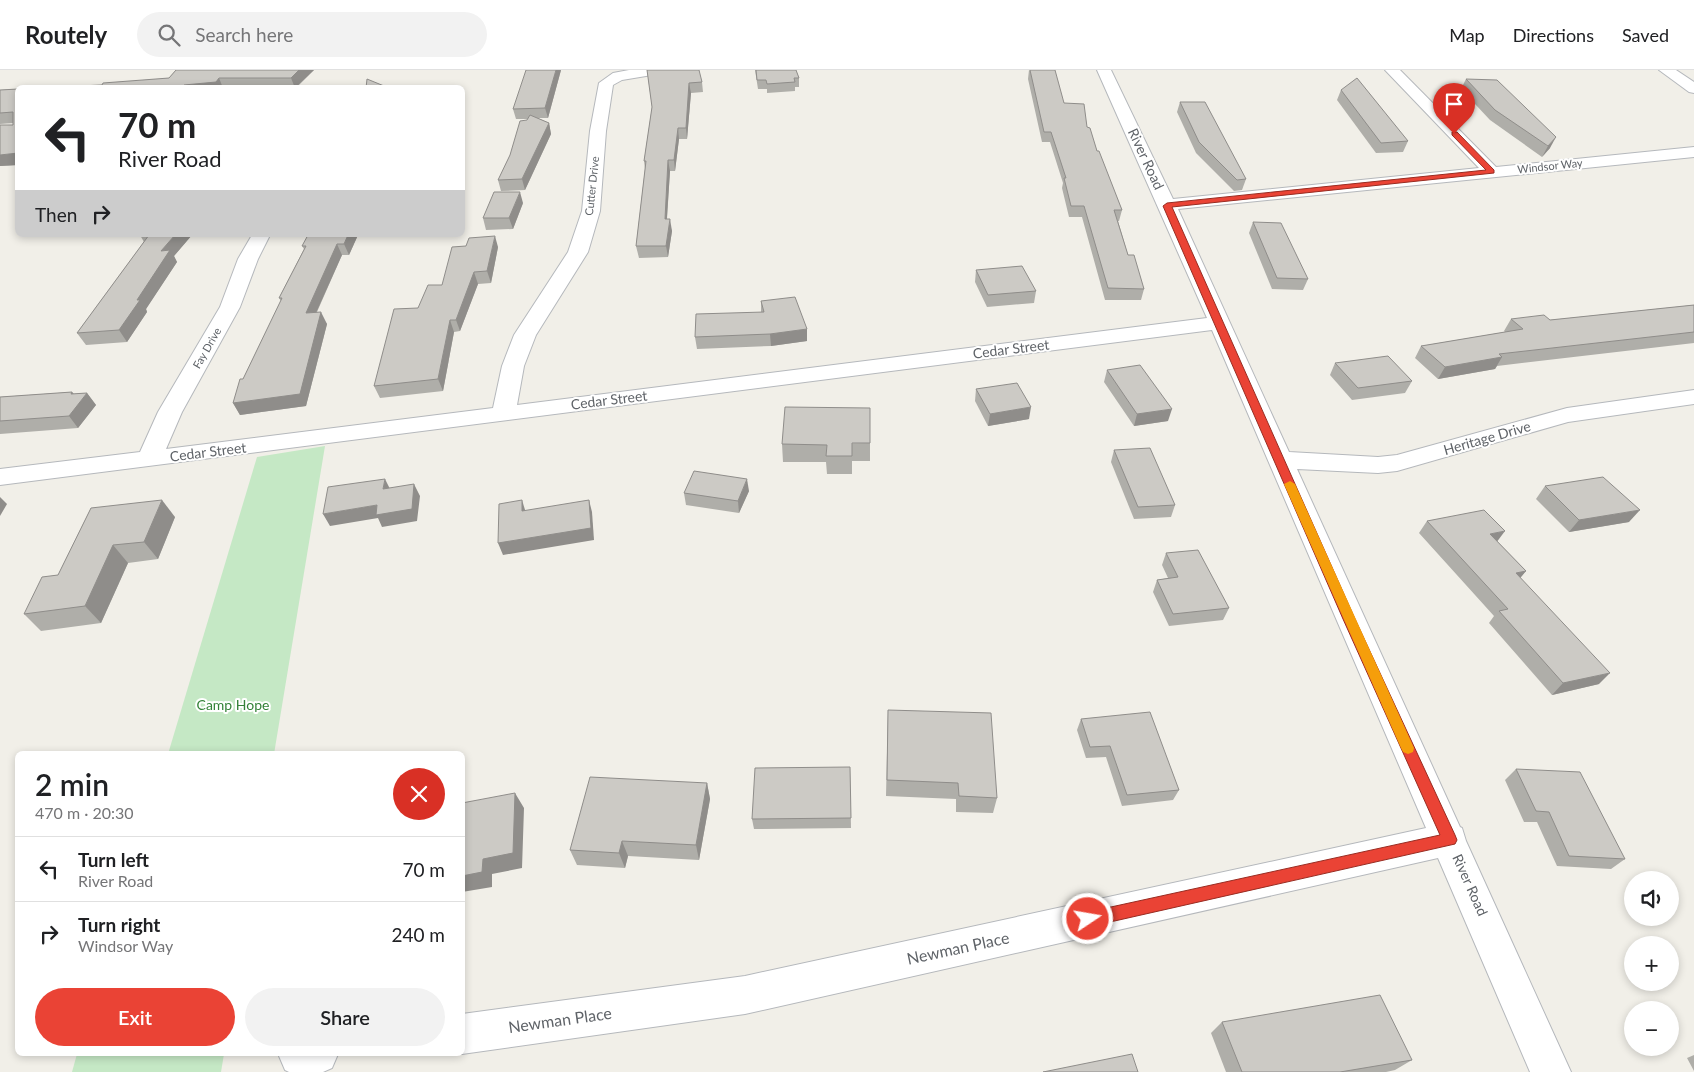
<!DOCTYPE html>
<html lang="en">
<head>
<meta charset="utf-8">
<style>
	body { margin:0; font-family:Lato,sans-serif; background:#f2f2f2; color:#202124; height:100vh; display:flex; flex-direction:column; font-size:19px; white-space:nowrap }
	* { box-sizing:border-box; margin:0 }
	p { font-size:16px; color:#757577 }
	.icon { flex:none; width:28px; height:28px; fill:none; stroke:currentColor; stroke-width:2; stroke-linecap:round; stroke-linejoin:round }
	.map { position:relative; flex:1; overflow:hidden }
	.sheet { position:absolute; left:15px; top:681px; width:450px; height:305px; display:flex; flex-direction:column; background:#fff; border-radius:8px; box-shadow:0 2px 8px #0003 }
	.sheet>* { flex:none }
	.top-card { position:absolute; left:15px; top:15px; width:450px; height:152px; border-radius:8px; box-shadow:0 2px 8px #0003; background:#fff; color:#202124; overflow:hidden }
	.controls { position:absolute; left:1624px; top:801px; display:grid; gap:10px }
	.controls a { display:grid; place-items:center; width:55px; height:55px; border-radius:50%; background:#fff; box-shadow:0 2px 8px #0003; font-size:25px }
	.pin { position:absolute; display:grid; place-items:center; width:42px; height:42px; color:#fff; margin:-51px -21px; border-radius:50% 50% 50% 0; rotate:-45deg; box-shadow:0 0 5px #0007 }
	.pin .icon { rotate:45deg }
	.me { position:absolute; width:55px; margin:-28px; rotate:78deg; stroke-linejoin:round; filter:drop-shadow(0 0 4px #0008) }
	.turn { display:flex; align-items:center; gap:18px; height:105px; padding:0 20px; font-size:22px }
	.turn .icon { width:65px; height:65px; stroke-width:2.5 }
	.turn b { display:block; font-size:35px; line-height:42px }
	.then { display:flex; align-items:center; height:48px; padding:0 20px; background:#0003; gap:10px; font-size:19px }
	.round { display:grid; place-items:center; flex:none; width:52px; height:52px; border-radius:26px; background:#f2f2f2 }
	.overview { display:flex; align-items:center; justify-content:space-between; height:85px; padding:0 20px }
	h1 { font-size:30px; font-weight:600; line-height:38px }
	.cta { display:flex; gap:10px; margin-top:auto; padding:10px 20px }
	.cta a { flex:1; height:58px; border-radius:30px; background:#ea4335; color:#fff; font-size:20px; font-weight:600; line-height:58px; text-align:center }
	.cta a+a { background:#f2f2f2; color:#202124 }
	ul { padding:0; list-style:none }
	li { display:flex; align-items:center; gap:15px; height:65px; padding:0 20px; border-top:1px solid #e0e0e0 }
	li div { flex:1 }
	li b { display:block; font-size:19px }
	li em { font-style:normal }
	header { display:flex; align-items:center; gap:30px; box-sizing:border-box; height:70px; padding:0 25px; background:#fff; border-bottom:1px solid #e0e0e0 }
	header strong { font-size:24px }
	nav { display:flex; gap:28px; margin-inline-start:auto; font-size:18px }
	.search { width:350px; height:45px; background:#f2f2f2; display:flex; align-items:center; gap:12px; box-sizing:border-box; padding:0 18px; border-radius:28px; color:#757577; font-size:19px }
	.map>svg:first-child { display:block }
	.green { fill:#c5e8c5 }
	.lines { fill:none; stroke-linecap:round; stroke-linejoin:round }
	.minor-casing { stroke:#b5b8bc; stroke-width:2 }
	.minor { fill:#fff; fill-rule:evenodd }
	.wall { fill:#afaea9 }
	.shaded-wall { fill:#8f8d8a }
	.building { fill:#cccac5; stroke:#8f8d8a }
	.route { fill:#ea4335; stroke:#982c22 }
	.slow { fill:#f59e0b }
	.labels { text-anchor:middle; stroke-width:4; stroke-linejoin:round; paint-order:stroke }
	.far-street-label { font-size:11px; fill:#5f6368; stroke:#fff }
	.street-label { font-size:14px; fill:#5f6368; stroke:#fff }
	.park-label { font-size:14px; fill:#348238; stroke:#fff }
	.near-street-label { font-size:16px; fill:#5f6368; stroke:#fff }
</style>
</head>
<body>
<header>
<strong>Routely</strong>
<div class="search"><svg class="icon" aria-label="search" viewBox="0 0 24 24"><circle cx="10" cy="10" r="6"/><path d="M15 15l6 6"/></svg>Search here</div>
<nav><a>Map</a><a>Directions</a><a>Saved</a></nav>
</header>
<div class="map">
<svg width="1694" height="1002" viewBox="0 0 1694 1002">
	<rect width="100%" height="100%" fill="#f1efe8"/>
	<g class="green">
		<polygon points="325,376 274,684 168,684 257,387"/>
		<polygon points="77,984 224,984 221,1002 72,1002"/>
	</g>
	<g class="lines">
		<defs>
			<g id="minor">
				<polygon points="629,0 665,0 663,3 658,4 622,10 613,15 606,61 600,141 588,182 536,265 524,296 517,335 1207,248 1097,0 1111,0 1173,129 1479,98 1385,0 1400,0 1496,97 1694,77 1694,87 1178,139 1289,382 1378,387 1397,385 1567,338 1694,320 1694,334 1568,352 1397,401 1378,403 1297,399 1460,757 1462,758 1466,771 1571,1002 1530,1002 1438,788 745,944 462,984 462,944 745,906 1426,758 1212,260 0,415 0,399 140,382 158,342 220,237 238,189 252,165 270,165 258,189 240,237 182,342 166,379 493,338 502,296 514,265 568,182 582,141 590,61 599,13 613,3"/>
				<polygon points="1659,0 1676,0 1694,12 1694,23 1689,22"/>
				<polygon points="280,984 338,984 332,998 323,1002 289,1002 285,1000 279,986"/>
			</g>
		</defs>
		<use href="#minor" class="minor-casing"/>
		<use href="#minor" class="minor"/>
	</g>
	<g class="wall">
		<polygon points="176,0 314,0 296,18 32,18 102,15 169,8"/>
		<polygon points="561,0 548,48 538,48 549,53 551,64 525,120 501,121 498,110 528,49 516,49 513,39"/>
		<polygon points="647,0 702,12 703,22 691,23 687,69 679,69 675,101 670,101 667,149 672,161 668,187 639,188 636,176 645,99 644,91 652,37"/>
		<polygon points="755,0 796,0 799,8 799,17 795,17 795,21 767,23 767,19 758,19"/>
		<polygon points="1029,0 1064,33 1087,57 1122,140 1119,151 1118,151 1128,185 1144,219 1141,230 1105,230 1082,147 1069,147 1062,118 1063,113 1050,72 1042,72 1028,9"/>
		<polygon points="1466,9 1550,78 1542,87 1490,50 1461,19"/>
		<polygon points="18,19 18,95 0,96 0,55 13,55 13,53 0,54 0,20"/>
		<polygon points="1341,20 1408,71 1403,82 1376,83 1337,30"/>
		<polygon points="1180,32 1246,109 1242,120 1234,121 1196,83 1177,42"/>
		<polygon points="523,133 513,159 486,160 483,148"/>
		<polygon points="1253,152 1308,209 1303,220 1272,219 1249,163"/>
		<polygon points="140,165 192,165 174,186 177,192 146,239 147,242 127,272 86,275 77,263 144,172"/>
		<polygon points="358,165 349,185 342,185 317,242 327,254 306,336 240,345 233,333 243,309 281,231 279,228 304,179 302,176"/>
		<polygon points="498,177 491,213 478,214 460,261 454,262 443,321 380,328 374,316 418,238 442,215"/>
		<polygon points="976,200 1036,221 1034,233 987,237 975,212"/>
		<polygon points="761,231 807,259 807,271 771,276 697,279 695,267 761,242"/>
		<polygon points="1694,235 1694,273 1497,296 1495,299 1438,309 1415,288 1421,276 1505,262 1504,261 1511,249 1550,250"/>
		<polygon points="1335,293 1412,311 1405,323 1352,330 1330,305"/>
		<polygon points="1107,300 1168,351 1134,356 1104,312"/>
		<polygon points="976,319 1029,349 988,356 975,331"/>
		<polygon points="72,322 74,324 87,323 96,335 78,358 0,364 0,327"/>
		<polygon points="870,373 870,391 852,391 852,404 827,404 826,392 783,392 782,374"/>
		<polygon points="1114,380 1175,435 1171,447 1134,449 1111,392"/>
		<polygon points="1545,416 1629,452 1569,462 1536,429"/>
		<polygon points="749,421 739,443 686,435 684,423"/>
		<polygon points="91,438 175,447 158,489 128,493 101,553 41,561 24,544 58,505"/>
		<polygon points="1427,451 1497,471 1526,501 1520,508 1599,614 1552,625 1489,553 1494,546 1419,463"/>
		<polygon points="1166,483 1229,538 1223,550 1169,556 1153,522 1157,510 1168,508 1162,495"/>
		<polygon points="888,640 997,728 993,743 956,742 956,729 886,726"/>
		<polygon points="1081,649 1179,720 1173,730 1122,736 1106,687 1086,688 1077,660"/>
		<polygon points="850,697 851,758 754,759 752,749"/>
		<polygon points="1516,699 1625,789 1611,799 1557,796 1537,752 1524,752 1505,710"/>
		<polygon points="707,713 710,729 699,790 628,786 625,798 577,795 570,780"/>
		<polygon points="1222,952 1412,990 1395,1000 1386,1002 1226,1002 1211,963"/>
		<polygon points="1694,985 1694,1001 1687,988"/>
	</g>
	<g class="shaded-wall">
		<polygon points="299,0 314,0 295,18 291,8"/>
		<polygon points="556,0 561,0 548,48 545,38"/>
		<polygon points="219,8 223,18 182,18 184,15"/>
		<polygon points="689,13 691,23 687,69 686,58"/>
		<polygon points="549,53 551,64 525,120 522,109"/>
		<polygon points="678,58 679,69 675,101 674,90"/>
		<polygon points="1556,67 1550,78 1542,87 1548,76"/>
		<polygon points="18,83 18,95 0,96 0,85"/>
		<polygon points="668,90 670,101 666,161 665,149"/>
		<polygon points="520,122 523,133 513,159 509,148"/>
		<polygon points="670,149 672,161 668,187 666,176"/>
		<polygon points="175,165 192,165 174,186 177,192 146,239 147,242 127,272 119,260 137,230 161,181"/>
		<polygon points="348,165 358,165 349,185 344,174"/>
		<polygon points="495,166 498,177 491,213 487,201"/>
		<polygon points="337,174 342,185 311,254 306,243"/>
		<polygon points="474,202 478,214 460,261 456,250"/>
		<polygon points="321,242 327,254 306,336 240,345 233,333"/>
		<polygon points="450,250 454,262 443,321 438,309"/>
		<polygon points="807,259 807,271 771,276 770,264"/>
		<polygon points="1502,287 1495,299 1438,309 1445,297"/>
		<polygon points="72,322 80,332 87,323 96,335 78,358 69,346 71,324"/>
		<polygon points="1031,337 1029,349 988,356 990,344"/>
		<polygon points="1172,339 1168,351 1134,356 1137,344"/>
		<polygon points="385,409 391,421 383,419"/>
		<polygon points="747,409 749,421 739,443 738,431"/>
		<polygon points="414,414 420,426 417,451 382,457 378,448 330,456 323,444 377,435"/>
		<polygon points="0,427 7,434 0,446"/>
		<polygon points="162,430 175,447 158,489 144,472"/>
		<polygon points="522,430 526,443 522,441"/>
		<polygon points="589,430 592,442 594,470 503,485 498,473"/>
		<polygon points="1640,440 1629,452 1569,462 1579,450"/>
		<polygon points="1505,461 1496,473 1490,464"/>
		<polygon points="113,475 128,493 101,553 85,536"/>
		<polygon points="1526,501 1516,513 1516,503"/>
		<polygon points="1610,603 1599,614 1552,625 1563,613"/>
		<polygon points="707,713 710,729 699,790 696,775"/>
		<polygon points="515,723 524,738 522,798 492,804 492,817 462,822 462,806 483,789"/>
		<polygon points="622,771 628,786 625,798 619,783"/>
	</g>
	<g class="building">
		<polygon points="176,0 299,0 291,8 219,8 216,12 184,15 182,18 32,18 102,15 103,13 169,8"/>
		<polygon points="526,0 556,0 545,38 513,39"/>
		<polygon points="647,0 699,0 702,12 689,13 686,58 678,58 674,90 668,90 665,149 670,149 666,176 636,176 646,91 644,91 652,37"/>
		<polygon points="756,0 796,0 799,8 794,8 795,12 767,14 766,10 757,10"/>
		<polygon points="1030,0 1055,0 1064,33 1084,34 1087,57 1090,58 1097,81 1099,81 1122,140 1114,140 1128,185 1134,185 1144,219 1108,218 1084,136 1071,136 1064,108 1066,108 1051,62 1044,62"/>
		<polygon points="1357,8 1408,71 1381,73 1341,20"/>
		<polygon points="367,9 389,18 366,18"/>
		<polygon points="1466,9 1497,10 1556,67 1548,76 1495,40"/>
		<polygon points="18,19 18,83 0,85 0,55 13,55 13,42 0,43 0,20"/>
		<polygon points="1180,32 1205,32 1246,109 1237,110 1199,72"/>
		<polygon points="530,45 549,53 522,109 498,110 510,85 520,51 527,50"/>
		<polygon points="494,122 520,122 509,148 483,148"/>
		<polygon points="1253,152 1281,153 1308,209 1277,208"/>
		<polygon points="149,165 175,165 161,181 170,180 137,230 140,230 119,260 77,263"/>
		<polygon points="308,165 348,165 344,174 337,174 306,243 321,242 300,324 233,333 240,309 243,309 282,228 279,228 306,176 302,176"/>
		<polygon points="495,166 487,201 474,202 456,250 450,250 438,309 374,316 394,239 418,238 428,215 442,215 452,177 466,176 469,168"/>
		<polygon points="1022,196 1036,221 988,225 976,200"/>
		<polygon points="795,227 807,259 770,264 695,267 696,244 764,242 761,231"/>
		<polygon points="1694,235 1694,262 1499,284 1502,287 1445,297 1421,276 1523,259 1511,249 1544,245 1550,250"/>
		<polygon points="1388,286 1412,311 1358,318 1335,293"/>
		<polygon points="1140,295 1172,339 1137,344 1107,300"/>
		<polygon points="1017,313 1031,337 990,344 976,319"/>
		<polygon points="72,322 71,324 87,323 69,346 0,351 0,327"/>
		<polygon points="785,337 870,338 870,373 852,373 852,386 826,386 827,375 782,374"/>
		<polygon points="1150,378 1175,435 1138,437 1114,380"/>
		<polygon points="694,401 747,409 738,431 684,423"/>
		<polygon points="1603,407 1640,440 1579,450 1545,416"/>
		<polygon points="385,409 383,419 414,414 412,439 376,445 377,435 323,444 328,417"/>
		<polygon points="162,430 144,472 113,475 85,536 24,544 42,507 58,505 91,438"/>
		<polygon points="522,430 522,441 589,430 591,458 498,473 499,434"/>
		<polygon points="1484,440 1505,461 1490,464 1526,501 1516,503 1610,603 1563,613 1499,541 1508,539 1427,451"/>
		<polygon points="1198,480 1229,538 1173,544 1157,510 1178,507 1166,483"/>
		<polygon points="888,640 991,643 997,728 959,726 958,713 887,710"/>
		<polygon points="1150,642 1179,720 1127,725 1110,676 1090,677 1081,649"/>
		<polygon points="850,697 851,748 752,749 755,698"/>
		<polygon points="1516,699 1580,702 1625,789 1569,786 1549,742 1536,741"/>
		<polygon points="590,707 707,713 696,775 622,771 619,783 570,780"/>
		<polygon points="515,723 513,783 483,789 482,802 462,806 462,733"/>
		<polygon points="1380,925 1412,990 1340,1002 1242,1002 1222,952"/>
		<polygon points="1132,984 1138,1002 1043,1002"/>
	</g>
	<polygon class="route" points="1452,62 1457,62 1494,100 1494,103 1172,137 1355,549 1455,765 1457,770 1455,774 1088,857 1083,854 1080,849 1083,844 1088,842 1440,765 1343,549 1163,136 1167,133 1486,100 1452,65"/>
	<polygon class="slow" points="1290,411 1295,414 1414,678 1413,682 1408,684 1403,682 1401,678 1284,414"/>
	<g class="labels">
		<g class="far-street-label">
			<text transform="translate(1550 96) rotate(-6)" y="4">Windsor Way</text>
			<text transform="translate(592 116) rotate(-84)" y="4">Cutter Drive</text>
			<text transform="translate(207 278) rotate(-60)" y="4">Fay Drive</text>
		</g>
		<g class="street-label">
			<text transform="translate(1146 89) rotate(65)" y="5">River Road</text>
			<text transform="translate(1011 279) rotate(-7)" y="5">Cedar Street</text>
			<text transform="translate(609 330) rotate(-7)" y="5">Cedar Street</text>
			<text transform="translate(1487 368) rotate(-16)" y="5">Heritage Drive</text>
			<text transform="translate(208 382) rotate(-7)" y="5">Cedar Street</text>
			<text transform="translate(1470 815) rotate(66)" y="5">River Road</text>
		</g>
		<g class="park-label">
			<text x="233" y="640">Camp Hope</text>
		</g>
		<g class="near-street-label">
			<text transform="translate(958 878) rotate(-12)" y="6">Newman Place</text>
			<text transform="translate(560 950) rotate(-8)" y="6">Newman Place</text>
		</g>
	</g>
</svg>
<div class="controls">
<a><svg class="icon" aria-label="sound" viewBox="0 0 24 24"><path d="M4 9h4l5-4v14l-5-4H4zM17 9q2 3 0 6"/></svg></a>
<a>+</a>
<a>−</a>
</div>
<div class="pin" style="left:1454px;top:64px;background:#d93025"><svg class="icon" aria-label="arrive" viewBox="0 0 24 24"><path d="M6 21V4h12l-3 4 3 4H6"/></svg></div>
<svg class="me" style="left:1088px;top:849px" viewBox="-20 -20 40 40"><circle r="17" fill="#ea4335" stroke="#fff" stroke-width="3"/><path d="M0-11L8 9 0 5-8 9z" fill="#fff"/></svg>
<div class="top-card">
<div class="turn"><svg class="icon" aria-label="left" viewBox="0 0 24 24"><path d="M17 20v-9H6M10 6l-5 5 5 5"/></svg><div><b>70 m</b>River Road</div></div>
<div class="then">Then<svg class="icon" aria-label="right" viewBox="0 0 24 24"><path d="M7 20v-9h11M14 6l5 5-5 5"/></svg></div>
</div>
<section class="sheet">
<div class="overview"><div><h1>2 min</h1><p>470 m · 20:30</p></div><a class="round" style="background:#d93025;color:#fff"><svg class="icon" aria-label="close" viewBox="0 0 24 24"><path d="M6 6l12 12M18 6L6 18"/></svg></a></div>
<ul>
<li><svg class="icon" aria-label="left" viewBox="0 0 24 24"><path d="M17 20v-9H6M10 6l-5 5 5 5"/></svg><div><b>Turn left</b><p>River Road</p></div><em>70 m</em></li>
<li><svg class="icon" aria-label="right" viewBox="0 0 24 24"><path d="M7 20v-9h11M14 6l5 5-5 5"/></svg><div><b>Turn right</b><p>Windsor Way</p></div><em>240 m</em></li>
</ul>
<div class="cta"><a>Exit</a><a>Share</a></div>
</section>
</div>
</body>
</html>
